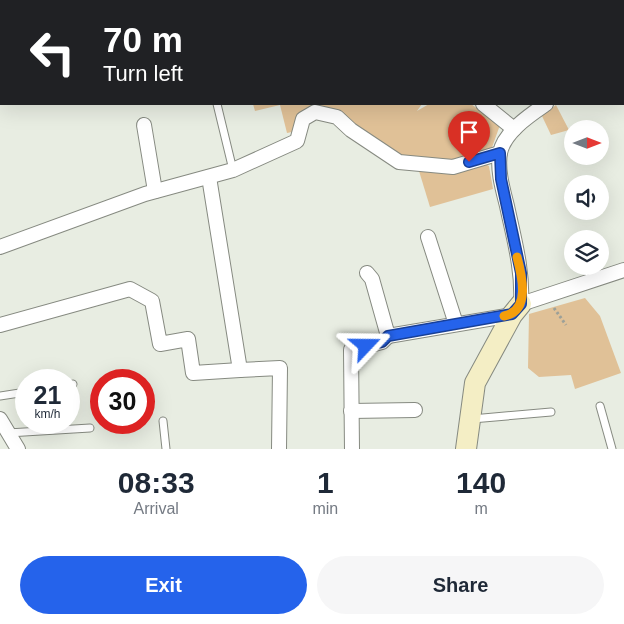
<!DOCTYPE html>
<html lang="en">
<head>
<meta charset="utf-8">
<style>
	body { margin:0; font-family:Arial,sans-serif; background:#f6f6f7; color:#1f2937; height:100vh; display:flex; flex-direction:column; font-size:19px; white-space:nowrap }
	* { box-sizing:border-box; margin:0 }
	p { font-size:16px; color:#747a83 }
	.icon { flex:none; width:28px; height:28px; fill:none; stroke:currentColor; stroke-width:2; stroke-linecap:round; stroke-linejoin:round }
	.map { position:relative; height:449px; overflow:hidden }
	.sheet { display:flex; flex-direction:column; background:#fff; flex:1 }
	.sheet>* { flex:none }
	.top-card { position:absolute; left:0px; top:0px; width:625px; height:105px; box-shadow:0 5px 20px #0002; background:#202124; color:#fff; overflow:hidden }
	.needle { width:32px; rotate:90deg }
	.tools { position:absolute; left:564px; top:120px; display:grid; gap:10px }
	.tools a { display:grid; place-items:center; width:45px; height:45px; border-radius:50%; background:#fff; box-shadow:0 5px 20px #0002; font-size:25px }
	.speed { position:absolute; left:15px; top:369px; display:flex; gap:10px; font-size:25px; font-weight:700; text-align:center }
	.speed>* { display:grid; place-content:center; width:65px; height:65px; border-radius:50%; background:#fff; box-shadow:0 5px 20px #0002; line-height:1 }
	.speed small { font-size:12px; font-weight:400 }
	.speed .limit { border:8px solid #d22; background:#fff; color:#111 }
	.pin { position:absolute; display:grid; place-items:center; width:42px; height:42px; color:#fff; margin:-51px -21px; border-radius:50% 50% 50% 0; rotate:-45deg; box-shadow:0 0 5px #0007 }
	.pin .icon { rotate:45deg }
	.me { position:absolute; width:55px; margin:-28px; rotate:67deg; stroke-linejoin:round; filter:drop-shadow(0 0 4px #0008) }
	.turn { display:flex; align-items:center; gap:18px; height:105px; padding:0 20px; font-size:22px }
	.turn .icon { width:65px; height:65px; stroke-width:2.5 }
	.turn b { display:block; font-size:35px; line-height:42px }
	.eta { display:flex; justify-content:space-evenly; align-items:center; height:85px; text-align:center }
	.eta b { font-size:30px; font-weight:700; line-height:35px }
	.cta { display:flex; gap:10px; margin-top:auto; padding:10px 20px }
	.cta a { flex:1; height:58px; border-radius:30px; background:#2563eb; color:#fff; font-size:20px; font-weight:700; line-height:58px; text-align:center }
	.cta a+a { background:#f6f6f7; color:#1f2937 }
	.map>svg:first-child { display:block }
	.green { fill:#e0c197 }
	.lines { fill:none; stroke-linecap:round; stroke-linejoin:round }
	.lane-casing { stroke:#868a81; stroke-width:9 }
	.street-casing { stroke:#868a81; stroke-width:16 }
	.secondary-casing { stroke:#868a81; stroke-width:22 }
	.path { stroke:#9ca098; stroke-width:3; stroke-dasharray:2.5 2.5; stroke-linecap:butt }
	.lane { stroke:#fff; stroke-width:7 }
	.street { stroke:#fff; stroke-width:14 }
	.secondary { stroke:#f4eec5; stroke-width:20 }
	.route-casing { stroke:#184099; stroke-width:12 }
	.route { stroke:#2563eb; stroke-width:9 }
	.slow { stroke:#f59e0b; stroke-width:9 }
</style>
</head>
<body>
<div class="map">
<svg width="624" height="449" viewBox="0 0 624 449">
	<rect width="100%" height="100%" fill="#e8ede2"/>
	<g class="green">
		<polygon points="253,104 422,104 417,111 429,104 471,104 500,125 490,153 453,163 394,155 315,106 302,111 292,132 287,133 280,105 255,111"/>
		<polygon points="556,105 569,130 551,135 542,116"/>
		<polygon points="483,163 489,166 493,189 430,207 419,171"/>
		<polygon points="585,298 600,316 621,373 575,389 571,375 539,377 528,368 529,314"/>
	</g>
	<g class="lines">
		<defs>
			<g id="lane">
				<polyline points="217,104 233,170"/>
				<polyline points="69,385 73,384"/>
				<polyline points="0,396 26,392"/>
				<polyline points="600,406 612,449"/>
				<polyline points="472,419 551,412"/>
				<polyline points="163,421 166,449"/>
				<polyline points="8,433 90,428"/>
			</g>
			<g id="street">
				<polyline points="461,0 462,1"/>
				<polyline points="602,0 602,1"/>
				<polyline points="483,104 514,129"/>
				<path d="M546 104C530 115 504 132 500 153 497 170 503 190 507 206 514 239 523 270 521 304L624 270"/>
				<polyline points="144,125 155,191"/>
				<polyline points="209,177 240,370 280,368 279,449"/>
				<polyline points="428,237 456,324"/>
				<polyline points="0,247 145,194 233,170 297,141 303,119 315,112 337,117 351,130 399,162 453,167 500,153"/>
				<polyline points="367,273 372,279 388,336 512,315"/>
				<polyline points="0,325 130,289 152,301 160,344 188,339 193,373 240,370"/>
				<polyline points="351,411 415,410"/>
				<polyline points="0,419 18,449"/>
				<polyline points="352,449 351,350 382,342 388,336"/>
			</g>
			<polyline id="secondary" points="466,449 475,383 512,315 521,304"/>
		</defs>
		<use href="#lane" class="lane-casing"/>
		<use href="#street" class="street-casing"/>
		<use href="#secondary" class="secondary-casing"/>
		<polyline class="path" points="554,308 566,325"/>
		<use href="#lane" class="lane"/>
		<use href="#street" class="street"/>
		<use href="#secondary" class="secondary"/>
	</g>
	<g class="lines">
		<defs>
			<polyline id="route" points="366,346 382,342 388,336 512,314 521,304 521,273 501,179 500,153 469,162"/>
		</defs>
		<use href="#route" class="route-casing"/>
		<use href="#route" class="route"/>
		<path class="slow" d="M504 316C531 311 522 276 517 257"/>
	</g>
</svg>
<div class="tools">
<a><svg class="needle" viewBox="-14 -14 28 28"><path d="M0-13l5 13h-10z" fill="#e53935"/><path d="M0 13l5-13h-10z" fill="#747a83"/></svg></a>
<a><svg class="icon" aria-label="sound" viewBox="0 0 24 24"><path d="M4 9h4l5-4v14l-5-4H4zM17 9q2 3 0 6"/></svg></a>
<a><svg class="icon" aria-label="layers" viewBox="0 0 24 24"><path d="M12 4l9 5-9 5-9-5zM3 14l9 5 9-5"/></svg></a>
</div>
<div class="speed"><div>21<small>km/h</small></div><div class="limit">30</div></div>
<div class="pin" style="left:469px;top:162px;background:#d93025"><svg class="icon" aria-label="arrive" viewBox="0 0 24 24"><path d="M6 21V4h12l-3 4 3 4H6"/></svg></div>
<svg class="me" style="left:366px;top:346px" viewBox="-20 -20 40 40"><path d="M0-17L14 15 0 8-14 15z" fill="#2563eb" stroke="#fff" stroke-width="4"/></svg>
<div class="top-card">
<div class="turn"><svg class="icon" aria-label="left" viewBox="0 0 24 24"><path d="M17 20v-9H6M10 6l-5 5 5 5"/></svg><div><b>70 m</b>Turn left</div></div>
</div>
</div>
<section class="sheet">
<div class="eta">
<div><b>08:33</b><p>Arrival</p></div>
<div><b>1</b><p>min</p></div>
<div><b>140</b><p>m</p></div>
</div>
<div class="cta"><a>Exit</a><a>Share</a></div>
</section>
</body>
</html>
